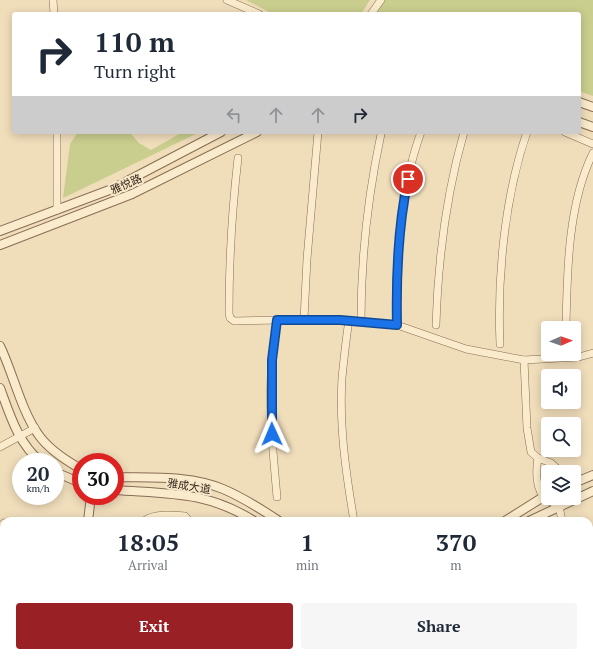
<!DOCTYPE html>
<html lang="en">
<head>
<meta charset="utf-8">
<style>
	body { margin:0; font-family:"PT Serif","Noto Sans SC",serif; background:#f6f6f7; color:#1f2937; height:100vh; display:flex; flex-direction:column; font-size:15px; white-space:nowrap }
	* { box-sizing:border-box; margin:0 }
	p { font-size:13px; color:#747a83 }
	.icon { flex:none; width:22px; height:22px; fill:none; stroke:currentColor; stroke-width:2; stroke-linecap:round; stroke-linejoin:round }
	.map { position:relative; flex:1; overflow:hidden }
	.panel { position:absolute; left:0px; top:517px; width:593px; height:140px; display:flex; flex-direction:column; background:#fff; border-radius:12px 12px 0 0; box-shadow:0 2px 10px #0003 }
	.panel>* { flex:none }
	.guide { position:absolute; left:12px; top:12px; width:569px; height:122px; border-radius:4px; box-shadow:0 2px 10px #0003; background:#fff; color:#1f2937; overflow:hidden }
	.needle { width:26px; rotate:88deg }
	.controls { position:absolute; left:541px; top:321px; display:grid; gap:8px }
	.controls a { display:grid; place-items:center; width:40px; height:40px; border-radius:4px; background:#fff; box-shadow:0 2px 10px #0003; font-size:20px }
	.speed { position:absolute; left:12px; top:453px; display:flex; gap:8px; font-size:20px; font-weight:700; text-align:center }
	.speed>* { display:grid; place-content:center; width:52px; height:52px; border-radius:50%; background:#fff; box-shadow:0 2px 10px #0003; line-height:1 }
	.speed small { font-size:10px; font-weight:400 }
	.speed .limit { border:6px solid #d22; background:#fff; color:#111 }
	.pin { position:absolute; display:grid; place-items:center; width:34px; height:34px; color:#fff; margin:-17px; border:2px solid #fff; border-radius:50%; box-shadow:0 1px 4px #0007 }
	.me { position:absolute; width:44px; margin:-22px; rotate:359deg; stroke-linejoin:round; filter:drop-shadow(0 0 3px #0008) }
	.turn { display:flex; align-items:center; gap:14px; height:84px; padding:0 16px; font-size:18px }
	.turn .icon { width:52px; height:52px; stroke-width:2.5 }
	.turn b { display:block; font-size:28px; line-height:34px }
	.lanes { display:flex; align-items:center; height:38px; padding:0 16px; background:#0003; justify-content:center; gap:20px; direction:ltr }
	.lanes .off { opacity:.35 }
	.eta { display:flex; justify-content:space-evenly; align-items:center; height:68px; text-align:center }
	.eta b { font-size:24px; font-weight:800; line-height:28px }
	.primary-button { display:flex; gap:8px; margin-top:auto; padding:8px 16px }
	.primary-button a { flex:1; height:46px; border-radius:4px; background:#992126; color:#fff; font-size:16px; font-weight:800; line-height:46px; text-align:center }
	.primary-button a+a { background:#f6f6f7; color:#1f2937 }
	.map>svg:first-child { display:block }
	.green { fill:#c9ce8e }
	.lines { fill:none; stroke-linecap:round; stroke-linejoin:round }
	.minor-casing { stroke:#876d54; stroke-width:8 }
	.tertiary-casing { stroke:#876d54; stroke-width:10 }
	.minor { stroke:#fbebcd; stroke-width:7 }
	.tertiary { stroke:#fbebcd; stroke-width:8 }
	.route-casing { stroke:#114b97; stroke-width:10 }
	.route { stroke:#1a73e8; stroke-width:7 }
	.labels { text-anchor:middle; stroke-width:4; stroke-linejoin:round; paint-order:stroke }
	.street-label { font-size:11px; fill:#35261a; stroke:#f7e8ca }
</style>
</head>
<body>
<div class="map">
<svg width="593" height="657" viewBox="0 0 593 657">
	<rect width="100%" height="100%" fill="#f0ddba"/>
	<g class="green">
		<polygon points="246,0 370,0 361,14 273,14"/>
		<polygon points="385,0 593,0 593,96 579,91 579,14 375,14"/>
		<polygon points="78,132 129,132 139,143 151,150 183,132 200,132 63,198 70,144"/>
	</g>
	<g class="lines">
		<defs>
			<g id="minor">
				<polyline points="53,0 54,14"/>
				<polyline points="227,0 259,14"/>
				<polyline points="371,14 381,0"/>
				<polyline points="57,132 57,210"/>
				<polyline points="565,132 593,144"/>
				<path d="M238 158C232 210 229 261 229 313L230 318 234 321 331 319 397 325 466 349 524 360 579 357 593 353"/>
				<polyline points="304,319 307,259 318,132"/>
				<path d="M349 320C346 339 344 358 342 378 339 426 346 474 354 521"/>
				<path d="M361 321C361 258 368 195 381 134"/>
				<path d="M397 325C396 260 399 193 421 132"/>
				<path d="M436 325C438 260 446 195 464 132"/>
				<path d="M566 328C567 272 568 203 593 153"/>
				<path d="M500 344C497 276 505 196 527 132"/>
				<polyline points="524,360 527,428 531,452 538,458"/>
				<polyline points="0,447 35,428"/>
				<path d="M277 497C273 452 268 405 272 360 274 346 276 333 277 320"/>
				<polyline points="562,498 559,506 562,521"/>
				<path d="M559 506C554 503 546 500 543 496 535 485 536 470 538 458L551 463 561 472"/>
				<path d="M144 521C154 513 172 515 185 516L189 521"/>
				<polyline points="0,527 4,523"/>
				<polyline points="0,537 4,540"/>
				<polyline points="0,642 7,657"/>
				<polyline points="166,653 167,657"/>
				<polyline points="214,653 215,657"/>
				<polyline points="263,653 265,657"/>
				<polyline points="339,653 340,657"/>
				<polyline points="390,653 390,657"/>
				<polyline points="570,653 570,657"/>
				<polyline points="34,657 35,653"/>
			</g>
			<g id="tertiary">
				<polyline points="579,102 593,107"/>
				<polyline points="579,122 593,127"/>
				<polyline points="0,231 112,189 221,132"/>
				<polyline points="0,245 132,194 257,132"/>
				<path d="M0 346C13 373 21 410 38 434 48 449 65 460 81 469"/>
				<path d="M0 388C10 415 18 443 41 462"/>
				<polyline points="55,472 81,483"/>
				<path d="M115 477C150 478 190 475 223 489 242 497 261 509 279 521"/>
				<polyline points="574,483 593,475"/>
				<path d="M115 490C168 494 207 491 254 521"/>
				<polyline points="88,521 91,496"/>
				<polyline points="505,521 548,494"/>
				<polyline points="529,521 593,491"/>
				<polyline points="94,653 94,657"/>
			</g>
		</defs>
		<use href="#minor" class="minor-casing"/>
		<use href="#tertiary" class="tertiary-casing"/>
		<use href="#minor" class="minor"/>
		<use href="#tertiary" class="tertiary"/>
	</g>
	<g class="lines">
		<defs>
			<path id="route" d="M272 434V360L277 320H340L397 325C396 276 398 226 408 179"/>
		</defs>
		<use href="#route" class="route-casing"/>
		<use href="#route" class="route"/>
	</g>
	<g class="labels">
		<g class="street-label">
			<text transform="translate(126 184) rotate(-24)" y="4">雅悦路</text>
			<text transform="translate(189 486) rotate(9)" y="4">雅成大道</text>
		</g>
	</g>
</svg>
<div class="controls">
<a><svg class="needle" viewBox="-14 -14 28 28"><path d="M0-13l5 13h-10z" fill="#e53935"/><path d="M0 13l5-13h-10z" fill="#747a83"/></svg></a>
<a><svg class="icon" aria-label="sound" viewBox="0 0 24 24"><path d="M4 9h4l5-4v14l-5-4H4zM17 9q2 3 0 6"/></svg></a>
<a><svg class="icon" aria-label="search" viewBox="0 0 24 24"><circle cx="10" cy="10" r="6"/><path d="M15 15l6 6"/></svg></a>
<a><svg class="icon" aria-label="layers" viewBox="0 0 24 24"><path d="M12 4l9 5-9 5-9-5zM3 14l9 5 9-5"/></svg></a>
</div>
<div class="speed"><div>20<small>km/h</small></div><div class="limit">30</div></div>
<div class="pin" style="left:408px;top:179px;background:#d93025"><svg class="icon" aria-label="arrive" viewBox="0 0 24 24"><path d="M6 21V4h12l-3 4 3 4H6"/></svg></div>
<svg class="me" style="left:272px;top:434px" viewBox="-20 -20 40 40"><path d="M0-17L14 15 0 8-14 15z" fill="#1a73e8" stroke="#fff" stroke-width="4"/></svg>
<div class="guide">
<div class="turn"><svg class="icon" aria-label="right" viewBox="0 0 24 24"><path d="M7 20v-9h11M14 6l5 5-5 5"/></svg><div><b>110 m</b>Turn right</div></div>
<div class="lanes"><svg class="icon off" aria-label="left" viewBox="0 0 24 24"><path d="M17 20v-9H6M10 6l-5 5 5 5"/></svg><svg class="icon off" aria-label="ahead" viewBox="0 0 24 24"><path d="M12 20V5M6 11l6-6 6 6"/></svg><svg class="icon off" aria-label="ahead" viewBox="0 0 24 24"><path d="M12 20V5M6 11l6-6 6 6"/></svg><svg class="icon" aria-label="right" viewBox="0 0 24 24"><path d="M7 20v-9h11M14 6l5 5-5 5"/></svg></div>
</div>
<section class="panel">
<div class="eta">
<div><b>18:05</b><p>Arrival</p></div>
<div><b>1</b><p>min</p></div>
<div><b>370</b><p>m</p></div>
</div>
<div class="primary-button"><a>Exit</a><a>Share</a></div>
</section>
</div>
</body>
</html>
